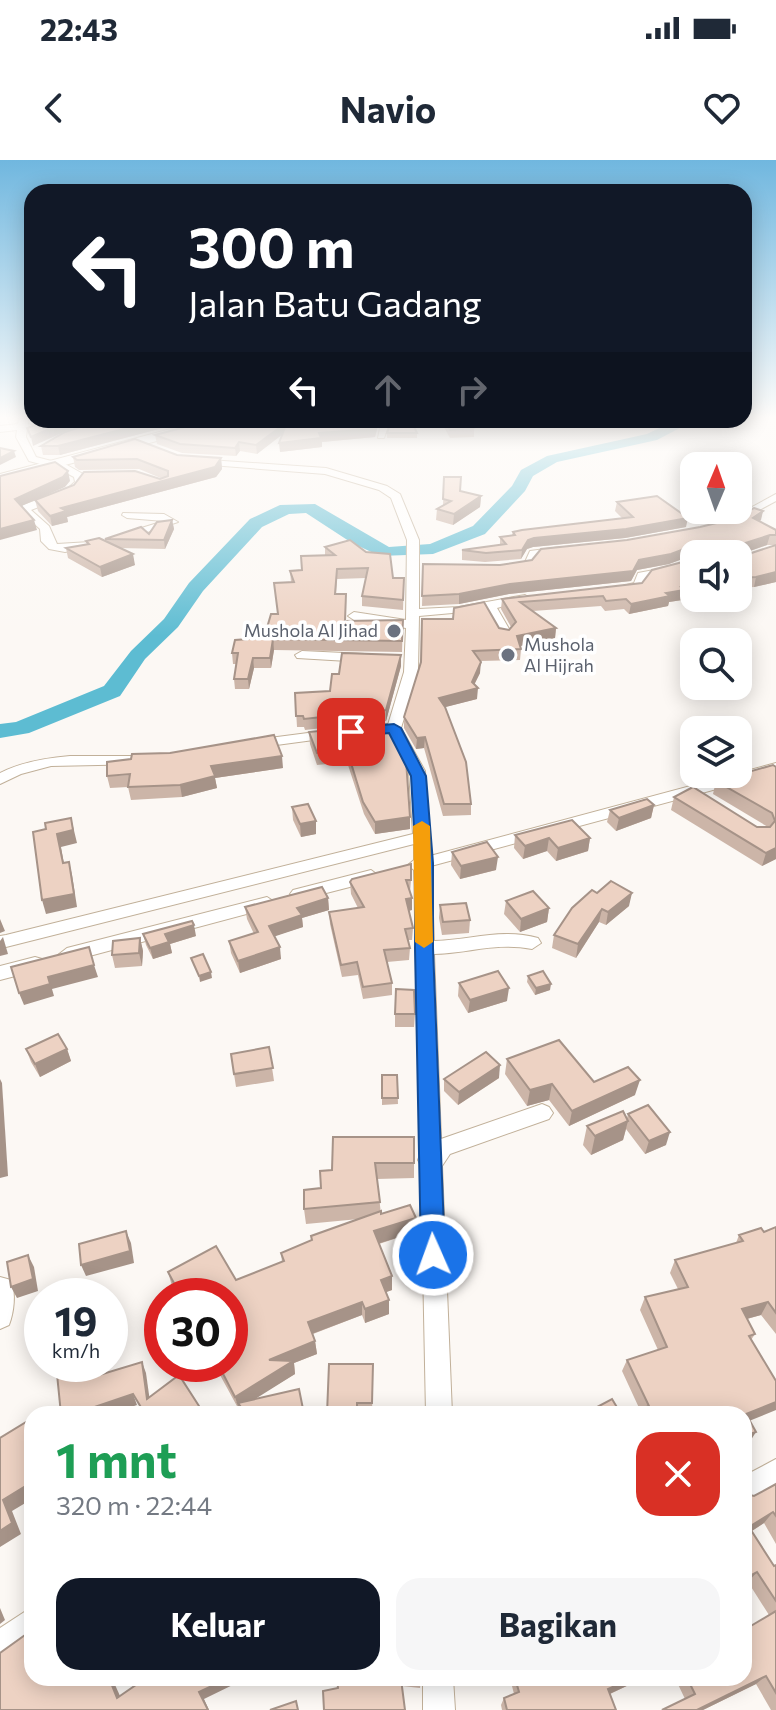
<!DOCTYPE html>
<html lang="id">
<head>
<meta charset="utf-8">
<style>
	body { margin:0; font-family:Commissioner,sans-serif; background:#f6f6f7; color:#1f2937; height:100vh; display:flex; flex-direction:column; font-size:30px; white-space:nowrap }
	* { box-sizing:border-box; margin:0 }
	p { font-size:26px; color:#747a83 }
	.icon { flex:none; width:44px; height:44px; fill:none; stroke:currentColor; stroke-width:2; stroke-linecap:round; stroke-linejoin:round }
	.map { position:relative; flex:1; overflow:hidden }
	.panel { position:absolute; left:24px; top:1246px; width:728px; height:280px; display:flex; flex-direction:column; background:#fff; border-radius:24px; box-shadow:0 4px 20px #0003 }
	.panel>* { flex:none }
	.guide { position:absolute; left:24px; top:24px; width:728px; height:244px; border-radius:24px; box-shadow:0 4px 20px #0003; background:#111827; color:#fff; overflow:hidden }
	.needle { width:52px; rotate:2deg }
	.controls { position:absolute; left:680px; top:292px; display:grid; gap:16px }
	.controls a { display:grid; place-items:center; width:72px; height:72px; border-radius:16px; background:#fff; box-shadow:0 4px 20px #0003; font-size:40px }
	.speed { position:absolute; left:24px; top:1118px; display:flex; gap:16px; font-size:40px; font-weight:700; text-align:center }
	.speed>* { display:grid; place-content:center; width:104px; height:104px; border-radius:50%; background:#fff; box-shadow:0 4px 20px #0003; line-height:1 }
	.speed small { font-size:20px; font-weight:400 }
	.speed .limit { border:12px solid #d22; background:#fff; color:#111 }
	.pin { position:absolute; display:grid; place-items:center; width:68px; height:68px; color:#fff; margin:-34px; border-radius:16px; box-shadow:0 4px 12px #0006 }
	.me { position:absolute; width:88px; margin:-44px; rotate:358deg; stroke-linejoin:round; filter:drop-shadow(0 0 6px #0008) }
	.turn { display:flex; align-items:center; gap:28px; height:168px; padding:0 32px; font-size:36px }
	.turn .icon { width:104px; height:104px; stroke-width:2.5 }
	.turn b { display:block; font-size:56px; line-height:68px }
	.lanes { display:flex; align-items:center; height:76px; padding:0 32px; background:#0003; justify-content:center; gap:40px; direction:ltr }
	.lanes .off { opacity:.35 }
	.round { display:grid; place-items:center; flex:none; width:84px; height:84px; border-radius:24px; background:#f6f6f7 }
	.overview { display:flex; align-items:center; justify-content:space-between; height:136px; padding:0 32px }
	h1 { font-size:48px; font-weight:700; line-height:60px; color:#1e9e55 }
	.action { display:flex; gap:16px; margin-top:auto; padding:16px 32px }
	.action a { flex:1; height:92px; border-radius:24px; background:#111827; color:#fff; font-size:32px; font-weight:700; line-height:92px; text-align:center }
	.action a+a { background:#f6f6f7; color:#1f2937 }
	.status { display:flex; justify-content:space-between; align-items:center; height:56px; padding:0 40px; background:#fff; direction:ltr }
	.status svg { height:22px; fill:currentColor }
	header { display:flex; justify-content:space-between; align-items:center; height:104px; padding:0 32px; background:#fff; font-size:36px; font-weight:700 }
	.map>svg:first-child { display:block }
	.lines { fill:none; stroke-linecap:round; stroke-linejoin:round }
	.river { fill:#5dbcd2; fill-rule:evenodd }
	.minor-casing { stroke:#c1b099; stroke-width:2 }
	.highway-casing { stroke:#c1b099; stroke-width:2 }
	.minor { fill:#fff; fill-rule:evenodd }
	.highway { fill:#fff; fill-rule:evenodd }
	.wall { fill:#ccb5a8; fill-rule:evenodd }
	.shaded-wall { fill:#a69388 }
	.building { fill:#edd2c3; stroke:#a69388; stroke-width:2 }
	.route { fill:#1a73e8; stroke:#114b97; stroke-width:2 }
	.slow { fill:#f59e0b }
	.worship-dot { fill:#6b7280; stroke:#fff; stroke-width:3 }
	.labels { text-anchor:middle; stroke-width:7; stroke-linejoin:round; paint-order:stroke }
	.far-worship-label { font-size:18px; fill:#5b616d; stroke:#fff; text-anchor:end }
</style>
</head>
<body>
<div class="status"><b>22:43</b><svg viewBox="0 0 49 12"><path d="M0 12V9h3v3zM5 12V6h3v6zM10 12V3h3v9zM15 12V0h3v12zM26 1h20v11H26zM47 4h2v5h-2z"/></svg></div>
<header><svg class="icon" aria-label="back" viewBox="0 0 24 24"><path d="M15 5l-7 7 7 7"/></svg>Navio<svg class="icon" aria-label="heart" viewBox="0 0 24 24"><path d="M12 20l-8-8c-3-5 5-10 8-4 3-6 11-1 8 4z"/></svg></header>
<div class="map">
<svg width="776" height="1550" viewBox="0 0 776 1550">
	<rect width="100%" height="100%" fill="#fcf8f4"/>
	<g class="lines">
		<polygon class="river" points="676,260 695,260 657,280 557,302 533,316 525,331 485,374 433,394 380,396 352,383 306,353 289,354 262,367 203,431 178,467 145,499 120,536 29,573 0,578 0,564 16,562 104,526 131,491 164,459 189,423 250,359 280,345 315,344 389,387 430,384 473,366 512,326 521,310 547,296 647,274"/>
		<defs>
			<g id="minor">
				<polygon points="19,259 28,259 28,264 36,266 27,269 26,277 36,297 67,305 83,314 85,323 75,333 31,350 49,366 57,384 90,382 96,385 94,387 65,392 49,389 41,381 40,369 20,351 23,345 67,329 75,322 74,317 59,309 29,301 16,277 17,270 0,272 0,266 18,264"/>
				<polygon points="398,260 421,260 388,267 384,278 378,278 381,263"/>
				<path d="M195 299 326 308 387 326 400 334 419 380V449L459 447 525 435 531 439 497 448 512 474 506 478 501 477 486 450 419 456 418 512 401 568 425 611 430 696 776 603V613L431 706 434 781C471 780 502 768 538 778L541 783 532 789C497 782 470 793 434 794L441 979 542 944 549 947 553 953 549 959 450 994 442 1006 452 1254H426L421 1005 418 1000 420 995 414 710 408 705 414 700V684L6 787 0 786V776L6 775 413 674 409 611 387 568 404 512 406 468 354 460 348 456 354 452 406 460 407 380 391 338 379 330 325 314 198 304 195 303Z"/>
				<polygon points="776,334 776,341 739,361 730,359"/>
				<polygon points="123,353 164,354 178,362 123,380 119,379 119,375 164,361 127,358 122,355"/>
				<polygon points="561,387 567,390 565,392 539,396 534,406 512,412 506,408 525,402 530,391"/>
				<polygon points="694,398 694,405 677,412 647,419 643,429 618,433 612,429 634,423 638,413 670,407"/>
				<polygon points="302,491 365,494 372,498 365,502 297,498 295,495"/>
				<polygon points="331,570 336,571 336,577 254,588 247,584 254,580"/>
				<path d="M70 596H145L152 600 145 604 51 606 21 614 0 624V613C22 602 46 598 70 596Z"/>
				<polygon points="371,710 379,716 377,720 299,740 290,734 293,730"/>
				<polygon points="267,737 276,743 273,747 67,802 58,795 67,788"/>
				<polygon points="35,797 42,799 44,804 42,809 0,820 0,806"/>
				<path d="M0 1117 11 1120C16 1133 14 1152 9 1165L0 1169Z"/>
				<polygon points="776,1299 776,1328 744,1345 744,1316"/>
				<polygon points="32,1447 32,1481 0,1502 0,1468"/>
				<polygon points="423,1518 453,1518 455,1550 423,1550"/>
			</g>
			<polygon id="highway" points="190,264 195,265 195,271 0,322 0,314"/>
		</defs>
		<use href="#minor" class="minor-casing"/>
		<use href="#highway" class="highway-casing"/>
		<use href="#minor" class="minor"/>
		<use href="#highway" class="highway"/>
	</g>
	<g class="wall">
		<polygon points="102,260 203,260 189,261 60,295 43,295 41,286"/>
		<polygon points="440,260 470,260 474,268 474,277 450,278"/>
		<polygon points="379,261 375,277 322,282 322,287 280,292 282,274 257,294 240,291 236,296 182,293 157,284 155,275"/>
		<rect x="387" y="273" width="30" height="5"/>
		<polygon points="177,295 221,298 222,309 216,317 67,357 68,362 52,366 38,351 35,340 163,319 139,309 79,310 75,307 73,297"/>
		<polygon points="444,317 460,331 481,336 480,347 453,365 436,360 437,349 443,345"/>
		<polygon points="617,342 686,367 625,378 533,387 527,389 521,399 485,402 462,400 462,390 500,385 500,377 512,375 513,372 622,358 615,351"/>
		<path d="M763 351 760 361 776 370V422L754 427 738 428V394H694V396L693 395 669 404 637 410 631 421 509 434 459 444 422 446 423 404 500 405 532 400 627 380 700 367ZM767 385H776L739 397V395Z"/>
		<polygon points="172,360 174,369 165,389 119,388 135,405 102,417 68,398 66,388 87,385 86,381 106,381 105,379 149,374"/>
		<polygon points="325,387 393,418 404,418 403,450 362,446 362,436 366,418 337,419 336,434 346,444 345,461 403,460 402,492 274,490 271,508 254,508 249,529 235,529 234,519 236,504 233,504 232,493 264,478 277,454 291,422 290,411 302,410 325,395"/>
		<polygon points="694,399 694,434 683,436 682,440 669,442 668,446 629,454 624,449 605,451 601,446 533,451 556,468 555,478 520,486 521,489 520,500 480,501 480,513 474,525 477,539 445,547 471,644 471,655 443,656 424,588 416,589 404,568 404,557 499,468 509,470 511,467 501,449 502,439 642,423"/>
		<polygon points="401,495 401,506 386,561 305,570 304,567 297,567 295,533 330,531 339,514"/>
		<polygon points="387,564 410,669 375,674 364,654 347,602 317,605 310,584 309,572"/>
		<polygon points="776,607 776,699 762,706 671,650 674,637 757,667 768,667 713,634 716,621"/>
		<polygon points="283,608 215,618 217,628 182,637 131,640 128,627 110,628 107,616"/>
		<polygon points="654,645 651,658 616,671 607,662 610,650"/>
		<polygon points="292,647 316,661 316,674 301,677 293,660"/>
		<polygon points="515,675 590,678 588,691 556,701 547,691 523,699 514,688"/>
		<polygon points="452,692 496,710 460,719 451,705"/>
		<polygon points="411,720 410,732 412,738 412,750 409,751 413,768 412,780 408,780 410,788 409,800 387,802 392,823 392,835 363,839 358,815 342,817 330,764 329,752 358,748 351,734 350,722"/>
		<polygon points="328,738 329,750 302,758 303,767 274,776 281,799 240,813 231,793 229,781 254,774 247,759 245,747"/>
		<polygon points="506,741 549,748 547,762 520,772 504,754"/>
		<polygon points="440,745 470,760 469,773 442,775 439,758"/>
		<polygon points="629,746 606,765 599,762 576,798 552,788 554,775 572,748"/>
		<polygon points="143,774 196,776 170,784 172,793 153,799 146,785"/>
		<polygon points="140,778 143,791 142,806 115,808 112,795"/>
		<polygon points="528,816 550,830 535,835 527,822"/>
		<polygon points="459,823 507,841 468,853 458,836"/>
		<polygon points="395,854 415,854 414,867 395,867"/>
		<polygon points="269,887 274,921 236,927 234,914"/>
		<polygon points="26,889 67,889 71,901 40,917 31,902"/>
		<polygon points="507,899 635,935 569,966 549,940 527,946 505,914"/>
		<polygon points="382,915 397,915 398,944 382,945"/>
		<polygon points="499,918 458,945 444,931 444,919"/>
		<polygon points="628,954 666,985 645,994 626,969 623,980 591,995 583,985 587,966 627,958"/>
		<polygon points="333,977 414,1003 414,1018 377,1019 381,1054 416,1058 415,1072 379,1084 392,1116 392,1130 386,1132 389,1154 365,1163 362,1155 313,1174 315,1181 317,1194 294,1203 295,1214 238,1248 214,1204 230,1204 230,1136 178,1136 172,1126 168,1112 236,1120 282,1102 281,1093 311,1080 311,1076 359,1059 306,1064 304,1049 321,1028 332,1010"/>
		<polygon points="776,1067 776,1174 761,1155 747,1159 755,1174 751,1180 749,1283 744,1254 640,1250 622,1211 627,1200 658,1190 640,1150 645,1137 678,1129 670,1113 675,1100 736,1083 739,1075 764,1072"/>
		<polygon points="373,1215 372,1253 327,1254"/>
		<polygon points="776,1324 776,1384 764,1363 752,1371 774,1406 776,1405 776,1550 771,1550 756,1524 703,1550 662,1550 685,1539 675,1518 744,1518 769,1455 748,1422 750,1335 754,1336"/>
		<polygon points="337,1518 421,1518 420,1528 402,1526 338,1528"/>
		<polygon points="510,1518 638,1518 633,1523 610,1534 616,1550 502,1550 501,1545 504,1538 514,1534"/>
	</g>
	<g class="shaded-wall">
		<polygon points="70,260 97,260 84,263 33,286 31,277"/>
		<polygon points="159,260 189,261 60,295 58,286"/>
		<polygon points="377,260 383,260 379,261 375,277 322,282 322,287 280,292 279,283"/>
		<polygon points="287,262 287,271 257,294 256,285"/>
		<polygon points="239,282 240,291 236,296 235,288"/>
		<polygon points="14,291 16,297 0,305 0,298"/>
		<polygon points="221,298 222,309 216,317 67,357 68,362 52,366 50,356 61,348 215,307"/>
		<polygon points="68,311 70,321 65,327 17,348 15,339"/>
		<polygon points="481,336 480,347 453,365 454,354"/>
		<polygon points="763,351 761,360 751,368 753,358"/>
		<polygon points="688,358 686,367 625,378 533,387 527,389 521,399 522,390 528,380 534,378"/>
		<polygon points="34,360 37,370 0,380 0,369"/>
		<polygon points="172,360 174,369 165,389 164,380"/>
		<polygon points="770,375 767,385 738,395 739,385"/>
		<polygon points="695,385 693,395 669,404 637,410 631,421 509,434 459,444 459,434 639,400"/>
		<polygon points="133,394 135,405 102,417 100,407"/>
		<polygon points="776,412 776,422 754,427 756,417"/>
		<polygon points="694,424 694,434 683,436 682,440 669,442 668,446 629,454 631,444 681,427"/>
		<polygon points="556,468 555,478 516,487 517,476"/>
		<polygon points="273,479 274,490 271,508 270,498"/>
		<polygon points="401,495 401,506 386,561 386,550"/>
		<polygon points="253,498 254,508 249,529 248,519"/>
		<polygon points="481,502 480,513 472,529 478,528 477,539 438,549 439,538 472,522"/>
		<polygon points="425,577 424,588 416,589 417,578"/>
		<polygon points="282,596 283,608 215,618 217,628 182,637 180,625 211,606"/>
		<polygon points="654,645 651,658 616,671 619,658"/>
		<polygon points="410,657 410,669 375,674 375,662"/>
		<polygon points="71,658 77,683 61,687 66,716 57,674"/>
		<polygon points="316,661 316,674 301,677 300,664"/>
		<polygon points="549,678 547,691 523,699 525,686"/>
		<polygon points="590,678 588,691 556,701 558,688"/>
		<polygon points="776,688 776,699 762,706 766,693"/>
		<polygon points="498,697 496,710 460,719 461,706"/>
		<polygon points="69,702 72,715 77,747 46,754 42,740"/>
		<polygon points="632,733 629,746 606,765 608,752"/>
		<polygon points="328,738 329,750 302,758 303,767 270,778 269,766 297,748"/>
		<polygon points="412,738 412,750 406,751 406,739"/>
		<polygon points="549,748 547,762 520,772 521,759"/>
		<polygon points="602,749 599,762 576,798 578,784"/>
		<polygon points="0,759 5,771 0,773"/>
		<polygon points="194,765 196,776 170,784 172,793 153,799 150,788 165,774"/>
		<polygon points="3,777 8,794 0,796 0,781"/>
		<polygon points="140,778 143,791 142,806 139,793"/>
		<polygon points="280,787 281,799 240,813 238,801"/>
		<polygon points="94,805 98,817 52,829 54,836 24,845 19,833 48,817"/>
		<polygon points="211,812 212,818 200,822 199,816"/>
		<polygon points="551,824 550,830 535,835 536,828"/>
		<polygon points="509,828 507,841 468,853 470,840"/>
		<polygon points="67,889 71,901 40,917 35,904"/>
		<polygon points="500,905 499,918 458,945 459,932"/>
		<polygon points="0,919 2,923 8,1016 0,1018"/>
		<polygon points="640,920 635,935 569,966 572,951"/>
		<polygon points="552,924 549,940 527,946 530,930"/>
		<polygon points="628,961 623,980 591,995 595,976"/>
		<polygon points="670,972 666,985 645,994 649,981"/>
		<polygon points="416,1058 415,1072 374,1085 374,1071"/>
		<polygon points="126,1071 131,1083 134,1103 86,1116 81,1105"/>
		<polygon points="28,1095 34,1107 38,1131 17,1138 11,1127"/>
		<polygon points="392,1116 392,1130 381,1134 381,1120"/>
		<polygon points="389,1140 389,1154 365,1163 365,1149"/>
		<polygon points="362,1142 362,1155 309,1175 308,1162"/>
		<polygon points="768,1142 761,1155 735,1162 742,1149"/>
		<polygon points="315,1181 317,1194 294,1203 295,1214 241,1248 238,1243 240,1249 239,1249 235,1237 269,1200"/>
		<polygon points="142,1202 146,1213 151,1249 147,1239"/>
		<polygon points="94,1204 98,1204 101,1227 96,1216"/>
		<polygon points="133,1234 137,1245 111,1254 74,1254"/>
		<polygon points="776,1242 776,1250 744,1263 746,1254"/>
		<polygon points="199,1246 202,1254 189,1254"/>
		<polygon points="756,1272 749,1283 744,1285 744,1276"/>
		<polygon points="29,1324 32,1328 32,1339 12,1351 21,1374 0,1387 0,1371 3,1340"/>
		<polygon points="773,1352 764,1363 744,1376 749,1367"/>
		<polygon points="757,1412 748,1422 744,1424 744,1419"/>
		<polygon points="0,1448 5,1460 0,1464"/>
		<polygon points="766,1516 756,1524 703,1550 697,1550"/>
		<polygon points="109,1518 112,1518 124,1545 117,1538"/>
		<polygon points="229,1518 247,1518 204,1539 209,1550 208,1550 199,1532"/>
		<polygon points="633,1518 638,1518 633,1523 603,1537 608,1529"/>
	</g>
	<g class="building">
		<polygon points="51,260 70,260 31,277 27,268"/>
		<polygon points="102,260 159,260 58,286 41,286 65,272"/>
		<polygon points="285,260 377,260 375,269 319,273 321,278 279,283 287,262 256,285 239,282 235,288 180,284 155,275 189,266"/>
		<polygon points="411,260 417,273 387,273 390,265"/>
		<polygon points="445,260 470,260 474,268 450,270"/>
		<polygon points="135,279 177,295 221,298 215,307 61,348 66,351 50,356 35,340 74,325 84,312 135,311 160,319 168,316 168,311 137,299 77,300 73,297"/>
		<polygon points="0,288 14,291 0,298"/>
		<polygon points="55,302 68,311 63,317 15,339 34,360 0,369 0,316"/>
		<polygon points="444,317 461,317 460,331 481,336 454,354 437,349 451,341 443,339"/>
		<polygon points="657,336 688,358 626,369 534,378 528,380 522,390 486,393 462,390 506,384 500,377 515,375 513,372 522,370 633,357 617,342"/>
		<polygon points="754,348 763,351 753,358 776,370 776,375 770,375 739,385 739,397 776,385 776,412 756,417 738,418 738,394 698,394 699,388 695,385 671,394 639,400 633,411 510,424 459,434 422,436 423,404 500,405 532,400 541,389 627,380 700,367 729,360"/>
		<polygon points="172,360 164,380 105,379 141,367 149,374 157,362"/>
		<polygon points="99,378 133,394 100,407 66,388 89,384 86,381"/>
		<polygon points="350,380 366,392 390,394 393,418 404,418 403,440 362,436 368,408 337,409 335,434 346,434 345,461 403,460 402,481 273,479 270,498 253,498 248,519 234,519 238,493 232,493 235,480 264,478 271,454 278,454 274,423 294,422 290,411 302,410 301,396 335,395 325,387"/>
		<polygon points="694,399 694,424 681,427 684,430 666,433 670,436 631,444 626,439 606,441 603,436 520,442 556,468 517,476 521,489 473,491 481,502 472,522 478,528 439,538 445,547 466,602 471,644 444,644 425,577 417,578 404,557 421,502 422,459 453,459 454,448 484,442 499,468 509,470 516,462 502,439 642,423 652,410"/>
		<polygon points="342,493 401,495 386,550 304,559 303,556 296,556 295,533 330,531 332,514 339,514"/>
		<polygon points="387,564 406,600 410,657 375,662 363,642 347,590 317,593 309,572"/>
		<polygon points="274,575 282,596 211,606 215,616 180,625 128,627 130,614 107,616 107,602 131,599 132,594 170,593"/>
		<polygon points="773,605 776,607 776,688 766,693 674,637 693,627 757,667 770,667 775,661 772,653 716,621"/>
		<polygon points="647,639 654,645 619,658 610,650"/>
		<polygon points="308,644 316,661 300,664 292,647"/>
		<polygon points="71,658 73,670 57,674 63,703 69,702 74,734 42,740 33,672 46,669 45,663"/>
		<polygon points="572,660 590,678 558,688 549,678 525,686 515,675"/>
		<polygon points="487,682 498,697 461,706 452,692"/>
		<polygon points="411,704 411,720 406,720 412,738 406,739 413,768 405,769 410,788 384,790 392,823 363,827 357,802 341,805 329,752 364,747 350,722 352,719"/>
		<polygon points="611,721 632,733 608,752 602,749 578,784 554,775 572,748 592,730 597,733"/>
		<polygon points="322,727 328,738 297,748 302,755 269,766 280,787 238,801 229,781 258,772 245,747"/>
		<polygon points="533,731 549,748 521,759 506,741"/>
		<polygon points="466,743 470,760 443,762 440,745"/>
		<polygon points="192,761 194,765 165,774 169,782 150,788 143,774"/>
		<polygon points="140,778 139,793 112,795 113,781"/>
		<polygon points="89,787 94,805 48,817 50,824 19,833 11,807"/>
		<polygon points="203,794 211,812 199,816 191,798"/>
		<polygon points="498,811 509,828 470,840 459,823"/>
		<polygon points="543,811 551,824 536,828 528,816"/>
		<polygon points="396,829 414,830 415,854 395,854"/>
		<polygon points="58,874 67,889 35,904 26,889"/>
		<polygon points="559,880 594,922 628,907 640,920 572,951 552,924 530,930 507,899"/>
		<polygon points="269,887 273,908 234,914 231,894"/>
		<polygon points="486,892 500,905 459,932 444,919"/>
		<polygon points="382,915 397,915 398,938 382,938"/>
		<polygon points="648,945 670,972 649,981 628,954"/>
		<polygon points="623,951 628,961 595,976 587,966"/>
		<polygon points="0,970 2,1004 0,1005"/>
		<polygon points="333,977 414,977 414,1003 375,1003 380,1042 304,1049 304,1030 321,1028 320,1011 332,1010"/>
		<polygon points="410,1045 416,1058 374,1071 392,1116 381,1120 389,1140 365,1149 362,1142 308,1162 315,1181 269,1200 293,1201 235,1237 218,1204 230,1204 230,1136 181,1136 168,1112 216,1086 236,1120 284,1101 281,1093 312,1080 311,1076 381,1051 381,1054"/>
		<polygon points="776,1067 776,1153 768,1142 742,1149 755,1174 749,1176 776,1221 776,1242 746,1254 756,1272 744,1276 744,1254 629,1254 649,1246 627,1200 667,1187 645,1137 688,1127 675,1100 743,1081 739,1075 761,1068 764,1072"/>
		<polygon points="126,1071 130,1091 81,1105 79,1084"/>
		<polygon points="28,1095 33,1119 11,1127 7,1102"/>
		<polygon points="142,1202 147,1239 179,1215 199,1246 189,1254 145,1254 133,1234 74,1254 61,1254 56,1204 94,1204 96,1216"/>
		<polygon points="329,1204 373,1204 372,1243 357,1243 357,1253 327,1254"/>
		<polygon points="299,1229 304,1254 224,1254 241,1247 238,1243"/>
		<polygon points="612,1239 621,1254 584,1254"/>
		<polygon points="31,1259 32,1331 29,1324 3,1340 12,1363 0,1371 0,1278"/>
		<polygon points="776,1324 776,1356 773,1352 749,1367 774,1406 776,1405 776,1441 757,1412 744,1419 744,1328 749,1325 750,1335 754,1336"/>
		<polygon points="776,1451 776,1533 766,1516 697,1550 662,1550 695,1534 687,1518 744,1518 744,1470"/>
		<polygon points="32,1454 32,1477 31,1478 32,1482 32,1518 109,1518 117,1538 146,1518 229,1518 199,1532 208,1550 0,1550 0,1493 25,1475 27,1457"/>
		<polygon points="337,1518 421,1518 421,1520 401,1519 405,1550 324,1550 323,1531 338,1528"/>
		<polygon points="515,1518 633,1518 608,1529 616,1550 507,1550 504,1538 519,1532"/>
		<polygon points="296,1541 298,1550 270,1550"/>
	</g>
	<linearGradient id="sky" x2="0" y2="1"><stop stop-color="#70b7df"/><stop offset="0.54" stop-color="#fefcfa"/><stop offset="1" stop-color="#fefcfa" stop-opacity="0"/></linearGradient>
	<rect width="776" height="476" fill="url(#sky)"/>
	<polygon class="route" points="394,564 401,568 426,616 433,703 433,788 445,1095 441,1103 433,1106 425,1103 421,1095 415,788 416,703 411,616 389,573 351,577 343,572 351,568"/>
	<polygon class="slow" points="422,661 430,666 433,782 424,788 415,782 413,666"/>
	<g class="worship-dot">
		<circle cx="394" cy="471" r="8"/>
		<circle cx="508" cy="495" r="8"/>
	</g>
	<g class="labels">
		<g class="far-worship-label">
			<text x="378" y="477">Mushola Al Jihad</text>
			<text x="524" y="491" text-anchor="start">Mushola<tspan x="524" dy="21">Al Hijrah</tspan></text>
		</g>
	</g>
</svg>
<div class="controls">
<a><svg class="needle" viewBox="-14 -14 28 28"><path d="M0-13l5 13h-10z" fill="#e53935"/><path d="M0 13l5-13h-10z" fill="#747a83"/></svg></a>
<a><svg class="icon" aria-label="sound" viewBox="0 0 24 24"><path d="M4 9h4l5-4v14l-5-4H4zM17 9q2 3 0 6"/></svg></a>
<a><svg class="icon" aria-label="search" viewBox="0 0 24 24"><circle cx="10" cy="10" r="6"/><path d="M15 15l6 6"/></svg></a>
<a><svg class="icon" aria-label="layers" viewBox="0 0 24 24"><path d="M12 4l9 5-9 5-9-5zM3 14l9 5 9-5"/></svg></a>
</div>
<div class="speed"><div>19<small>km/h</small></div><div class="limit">30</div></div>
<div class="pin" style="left:351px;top:572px;background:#d93025"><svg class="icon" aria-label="arrive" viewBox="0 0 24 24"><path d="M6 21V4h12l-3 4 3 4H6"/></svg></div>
<svg class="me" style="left:433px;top:1095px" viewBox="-20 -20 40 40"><circle r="17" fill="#1a73e8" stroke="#fff" stroke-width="3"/><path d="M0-11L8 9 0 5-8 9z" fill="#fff"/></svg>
<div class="guide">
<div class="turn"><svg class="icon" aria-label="left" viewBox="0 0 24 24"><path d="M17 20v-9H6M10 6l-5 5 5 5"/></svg><div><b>300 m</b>Jalan Batu Gadang</div></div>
<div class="lanes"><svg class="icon" aria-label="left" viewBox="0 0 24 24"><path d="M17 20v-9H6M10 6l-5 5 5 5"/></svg><svg class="icon off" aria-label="ahead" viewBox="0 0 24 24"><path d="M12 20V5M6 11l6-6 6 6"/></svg><svg class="icon off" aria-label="right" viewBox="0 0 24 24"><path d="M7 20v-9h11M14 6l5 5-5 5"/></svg></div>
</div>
<section class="panel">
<div class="overview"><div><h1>1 mnt</h1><p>320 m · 22:44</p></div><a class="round" style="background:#d93025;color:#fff"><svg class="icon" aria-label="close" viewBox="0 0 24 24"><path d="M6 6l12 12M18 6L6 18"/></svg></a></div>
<div class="action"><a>Keluar</a><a>Bagikan</a></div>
</section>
</div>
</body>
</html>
